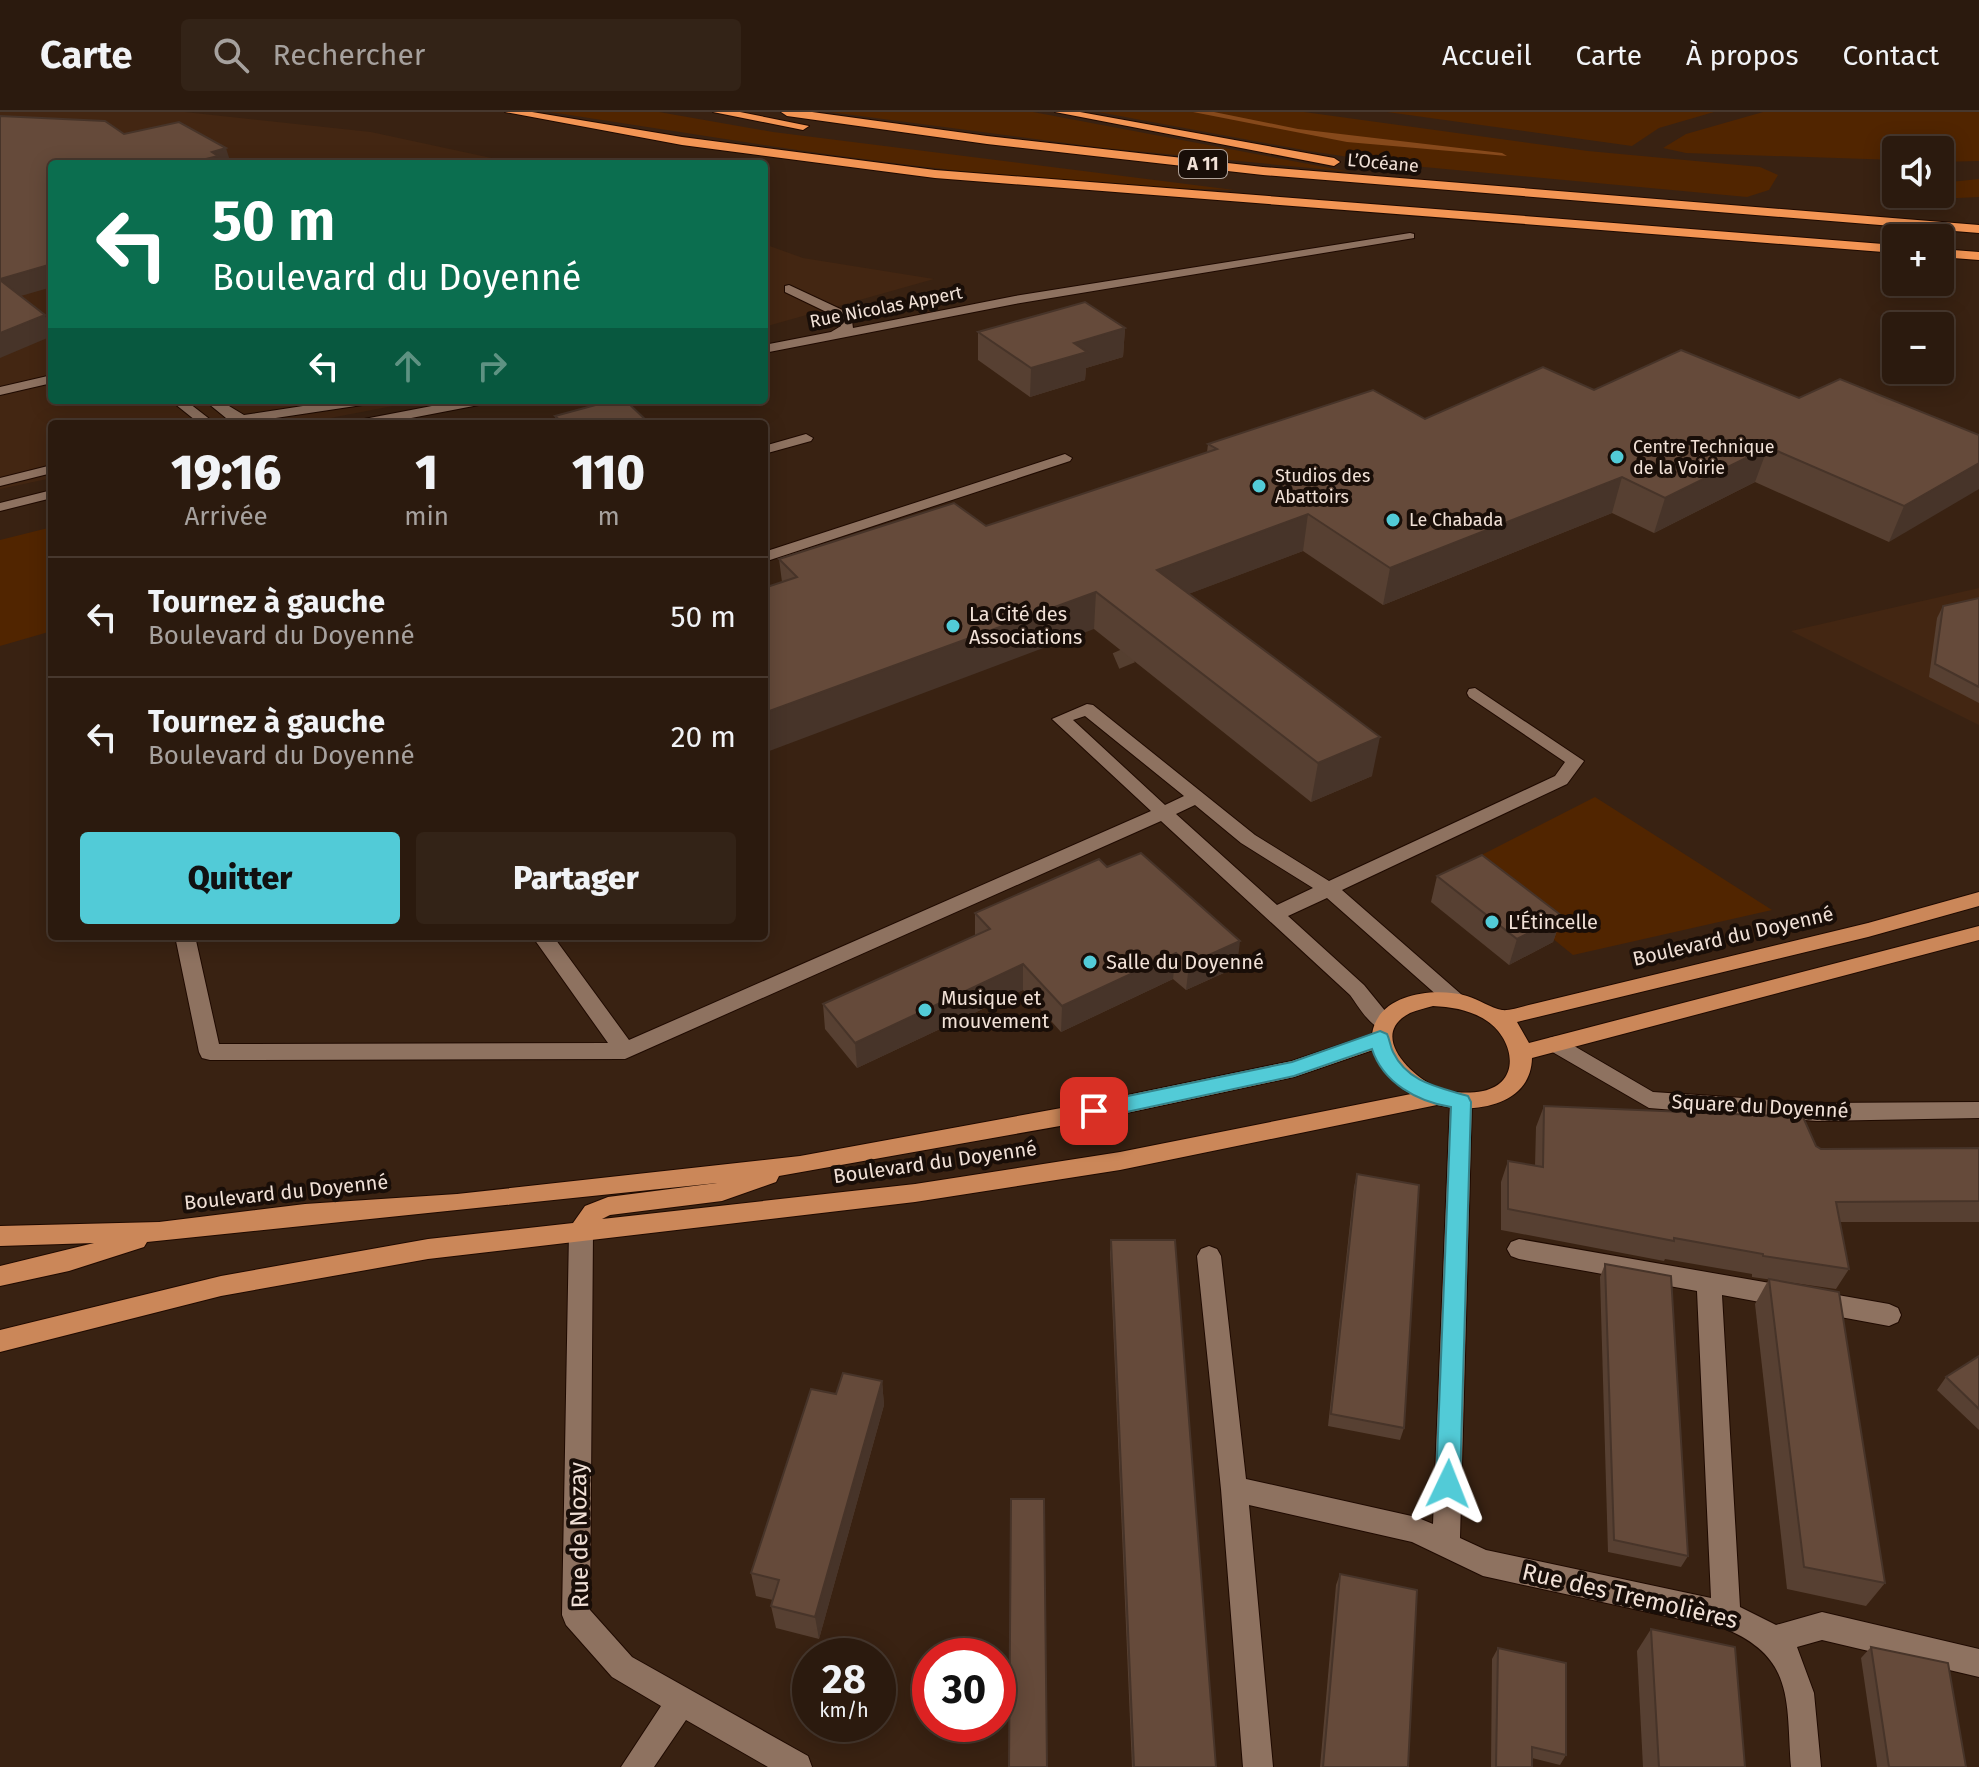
<!DOCTYPE html>
<html lang="fr">
<head>
<meta charset="utf-8">
<style>
	body { margin:0; font-family:"Fira Sans",sans-serif; background:#332317; color:#f1f3f6; height:100vh; display:flex; flex-direction:column; font-size:30px; white-space:nowrap }
	* { box-sizing:border-box; margin:0 }
	p { font-size:26px; color:#a6a19e }
	.icon { flex:none; width:44px; height:44px; fill:none; stroke:currentColor; stroke-width:2; stroke-linecap:round; stroke-linejoin:round }
	.map { position:relative; flex:1; overflow:hidden }
	.drawer { position:absolute; left:48px; top:308px; width:720px; height:520px; display:flex; flex-direction:column; background:#2b1a0e; border-radius:8px; box-shadow:0 4px 20px #0003,0 0 0 2px #47382e }
	.drawer>* { flex:none }
	.top-card { position:absolute; left:48px; top:48px; width:720px; height:244px; border-radius:8px; box-shadow:0 4px 20px #0003,0 0 0 2px #47382e; background:#0b6e4f; color:#fff; overflow:hidden }
	.buttons { position:absolute; left:1882px; top:24px; display:grid; gap:16px }
	.buttons a { display:grid; place-items:center; width:72px; height:72px; border-radius:8px; background:#2b1a0e; box-shadow:0 4px 20px #0003,0 0 0 2px #47382e; font-size:40px }
	.speed { position:absolute; left:792px; top:1526px; display:flex; gap:16px; font-size:40px; font-weight:700; text-align:center }
	.speed>* { display:grid; place-content:center; width:104px; height:104px; border-radius:50%; background:#2b1a0e; box-shadow:0 4px 20px #0003,0 0 0 2px #47382e; line-height:1 }
	.speed small { font-size:20px; font-weight:400 }
	.speed .limit { border:12px solid #d22; background:#fff; color:#111 }
	.pin { position:absolute; display:grid; place-items:center; width:68px; height:68px; color:#fff; margin:-34px; border-radius:16px; box-shadow:0 4px 12px #0006 }
	.me { position:absolute; width:88px; margin:-44px; rotate:2deg; stroke-linejoin:round; filter:drop-shadow(0 0 6px #0008) }
	.turn { display:flex; align-items:center; gap:28px; height:168px; padding:0 32px; font-size:36px }
	.turn .icon { width:104px; height:104px; stroke-width:2.5 }
	.turn b { display:block; font-size:56px; line-height:68px }
	.lanes { display:flex; align-items:center; height:76px; padding:0 32px; background:#0003; justify-content:center; gap:40px; direction:ltr }
	.lanes .off { opacity:.35 }
	.eta { display:flex; justify-content:space-evenly; align-items:center; height:136px; text-align:center }
	.eta b { font-size:48px; font-weight:800; line-height:56px }
	.action { display:flex; gap:16px; margin-top:auto; padding:16px 32px }
	.action a { flex:1; height:92px; border-radius:8px; background:#52cbd7; color:#111; font-size:32px; font-weight:800; line-height:92px; text-align:center }
	.action a+a { background:#332317; color:#f1f3f6 }
	ul { padding:0; list-style:none }
	li { display:flex; align-items:center; gap:24px; height:120px; padding:0 32px; border-top:2px solid #47382e }
	li div { flex:1 }
	li b { display:block; font-size:30px }
	li em { font-style:normal }
	header { display:flex; align-items:center; gap:48px; box-sizing:border-box; height:112px; padding:0 40px; background:#2b1a0e; border-bottom:2px solid #47382e }
	header strong { font-size:38px }
	nav { display:flex; gap:44px; margin-inline-start:auto; font-size:28px }
	.search { width:560px; height:72px; background:#332317; display:flex; align-items:center; gap:20px; box-sizing:border-box; padding:0 28px; border-radius:8px; color:#a6a19e; font-size:30px }
	.map>svg:first-child { display:block }
	.built { fill:#432612 }
	.green { fill:#512500 }
	.water { fill:#86491b }
	.lines { fill:none; stroke-linecap:round; stroke-linejoin:round }
	.minor-tunnel { stroke:#553f30; stroke-width:17; stroke-dasharray:17 9; stroke-linecap:butt }
	.minor-casing { stroke:#1f0a00; stroke-width:2 }
	.major-casing { stroke:#1f0a00; stroke-width:2 }
	.highway-casing { stroke:#1f0a00; stroke-width:2 }
	.minor { fill:#8e7260; fill-rule:evenodd }
	.major { fill:#cb8759; fill-rule:evenodd }
	.highway { fill:#f39554; fill-rule:evenodd }
	.wall { fill:#574032 }
	.shaded-wall { fill:#473429 }
	.building { fill:#654a3a; stroke:#473429; stroke-width:2 }
	.route { fill:#52cbd7; stroke:#35848c; stroke-width:2 }
	.poi-dot { fill:#52cbd7; stroke:#190e08; stroke-width:3 }
	.labels { text-anchor:middle; stroke-width:8; stroke-linejoin:round; paint-order:stroke }
	.far-street-label { font-size:18px; fill:#f1e1d7; stroke:#190e08 }
	.shield { fill:#190e08; stroke:#b0a299; stroke-width:2 }
	.shield-label { font-size:18px; font-weight:bold; fill:#f1e1d7 }
	.far-poi-label { font-size:18px; fill:#f1e1d7; stroke:#190e08; text-anchor:start }
	.poi-label { font-size:20px; fill:#f1e1d7; stroke:#190e08; text-anchor:start }
	.street-label { font-size:20px; fill:#f1e1d7; stroke:#190e08 }
	.near-street-label { font-size:24px; fill:#f1e1d7; stroke:#190e08 }
</style>
</head>
<body>
<header>
<strong>Carte</strong>
<div class="search"><svg class="icon" aria-label="search" viewBox="0 0 24 24"><circle cx="10" cy="10" r="6"/><path d="M15 15l6 6"/></svg>Rechercher</div>
<nav><a>Accueil</a><a>Carte</a><a>À propos</a><a>Contact</a></nav>
</header>
<div class="map">
<svg width="1979" height="1655" viewBox="0 0 1979 1655">
	<rect width="100%" height="100%" fill="#392212"/>
	<g class="built">
		<polygon points="0,0 185,0 371,20 519,52 52,52 52,288 424,288 299,312 52,312 52,366 0,377"/>
		<polygon points="764,132 803,146 934,167 764,215"/>
		<polygon points="1979,476 1979,613 1791,519"/>
	</g>
	<g class="green">
		<path d="M550 0H659L773 20 1234 78C1005 74 777 35 550 0Z"/>
		<polygon points="830,0 1033,0 1351,60 1104,36"/>
		<polygon points="1098,0 1304,0 1588,39 1760,55 1778,63 1769,78 1747,85 1402,53 1309,39"/>
		<polygon points="1387,0 1714,0 1659,16 1632,34"/>
		<polygon points="1763,0 1979,0 1979,49 1940,50 1940,38 1896,38 1896,48 1686,41 1663,36 1686,22"/>
		<polygon points="1979,67 1979,85 1915,88 1896,82 1940,82 1940,71"/>
		<polygon points="52,415 52,519 0,534 0,428"/>
		<polygon points="1595,685 1772,798 1573,843 1462,753"/>
	</g>
	<polygon class="water" points="1193,0 1214,0 1298,17 1502,41 1507,44 1347,30"/>
	<g class="lines">
		<polyline class="minor-tunnel" points="1116,549 1142,538"/>
		<defs>
			<g id="minor">
				<polygon points="1410,121 1414,122 1414,126 1015,192 764,241 764,233 831,220 841,214 841,207 785,180 785,174 789,173 851,202 853,216 1015,184"/>
				<polygon points="52,263 52,271 0,283 0,275"/>
				<polygon points="170,288 185,288 216,312 200,312"/>
				<polygon points="204,288 219,288 244,303 342,288 376,288 369,292 243,311 226,306"/>
				<polygon points="463,288 491,288 484,292 380,312 352,312 359,308"/>
				<polygon points="806,322 813,326 811,329 764,342 764,334"/>
				<polygon points="1065,342 1072,346 1070,349 764,450 764,440"/>
				<polygon points="52,353 52,361 0,374 0,366"/>
				<polygon points="52,378 52,386 0,399 0,391"/>
				<path d="M1475 576 1584 649 1567 672 1342 778 1462 883 1465 888 1462 893H1448L1327 786 1288 804 1364 873 1395 911 1391 916C1373 922 1360 896 1350 883L1161 709 625 947 210 948 202 946 199 940 175 824H195L219 932 608 931 532 824H553L629 928 1151 699 1052 607 1087 592 1093 593 1255 723 1329 769 1555 664 1565 650 1469 585 1467 581 1469 577ZM1085 604 1184 684 1165 693 1073 608ZM1195 693 1241 731 1313 776 1277 793 1176 702Z"/>
				<polygon points="1557,924 1653,980 1817,991 1979,990 1979,1006 1817,1009 1649,996 1549,938 1546,932 1549,926"/>
				<path d="M1461 982 1469 984 1472 990 1460 1426 1486 1438 1711 1486 1697 1179 1519 1147 1511 1144 1507 1137 1511 1130 1519 1127 1889 1192 1898 1196 1901 1203 1898 1210 1889 1214 1722 1183 1740 1495 1776 1513 1822 1500 1979 1537V1565L1822 1528 1797 1535 1814 1581 1821 1655H1791C1786 1590 1795 1546 1726 1517L1483 1464 1412 1430 1249 1393 1273 1655H1243L1221 1377 1197 1144 1201 1137 1209 1134 1217 1137 1221 1144 1246 1367 1416 1405 1433 1412 1450 990 1453 984Z"/>
				<polygon points="581,1110 589,1113 593,1120 590,1498 632,1545 808,1644 812,1655 768,1655 686,1608 654,1655 621,1655 661,1594 612,1565 566,1513 562,1503 569,1120 573,1113"/>
			</g>
			<path id="major" d="M1979 780V794L1868 825 1517 910 1529 931 1979 814V828L1532 946C1531 994 1474 1002 1437 993L1120 1058 915 1090 428 1147 221 1184 0 1240V1218L221 1164 428 1127 573 1111 585 1094 608 1085 717 1071 147 1130 144 1135 69 1159 0 1174V1154L94 1131 0 1134V1114L159 1110 305 1092 457 1082 800 1044 1094 990 1292 949 1372 922C1378 881 1435 875 1467 884 1478 887 1491 896 1502 898 1510 899 1524 894 1533 892L1868 811ZM1433 894C1452 895 1471 898 1487 909 1513 926 1523 970 1483 979 1467 982 1449 981 1434 974 1409 962 1369 922 1410 901 1417 898 1426 896 1433 894ZM1373 938C1381 957 1392 971 1411 982L1120 1040 915 1072 602 1107 610 1103 722 1089 776 1070 779 1064 1094 1008 1294 965Z"/>
			<g id="highway">
				<polygon points="505,0 532,0 682,25 935,58 1896,133 1896,141 935,66 682,33"/>
				<polygon points="713,0 740,0 809,14 803,18"/>
				<polygon points="781,0 812,0 987,24 1263,55 1979,113 1979,121 1263,63 987,32 787,4"/>
				<polygon points="1055,0 1080,0 1334,46 1340,50 1334,54"/>
				<polygon points="1940,137 1979,140 1979,148 1940,145"/>
			</g>
		</defs>
		<use href="#minor" class="minor-casing"/>
		<use href="#major" class="major-casing"/>
		<use href="#highway" class="highway-casing"/>
		<use href="#minor" class="minor"/>
		<use href="#major" class="major"/>
		<use href="#highway" class="highway"/>
	</g>
	<g class="wall">
		<polygon points="1125,216 1123,245 1086,256 1085,268 1030,285 978,248 978,220"/>
		<polygon points="1594,278 1799,286 1979,323 1889,430 1755,370 1654,421 1612,401 1383,493 1303,439 1188,482 1372,664 1311,690 1094,517 782,470 779,447 986,414 1207,340 1208,332 1425,307"/>
		<polygon points="555,304 650,312 556,312"/>
		<polygon points="1979,486 1979,591 1929,565 1937,506 1943,494"/>
		<polygon points="1107,755 1237,855 1186,878 1173,867 1061,920 1023,878 857,956 825,917 823,892 975,824 975,801"/>
		<polygon points="1437,764 1562,804 1553,830 1509,853 1431,790"/>
		<polygon points="1544,994 1816,1034 1821,1037 1979,1036 1979,1110 1840,1110 1849,1157 1836,1177 1752,1165 1752,1162 1665,1147 1664,1149 1501,1118 1501,1070 1508,1049 1535,1054 1536,1015"/>
		<polygon points="1357,1062 1404,1316 1400,1328 1328,1314 1354,1075"/>
		<polygon points="1111,1128 1216,1655 1132,1655 1110,1141"/>
		<polygon points="1605,1152 1688,1444 1681,1455 1608,1440 1600,1165"/>
		<polygon points="1769,1167 1885,1471 1866,1494 1787,1477 1755,1192"/>
		<polygon points="1979,1244 1979,1318 1937,1278 1946,1265"/>
		<polygon points="882,1269 884,1293 819,1527 776,1516 771,1494 773,1488 756,1484 751,1461 836,1282"/>
		<polygon points="1340,1462 1408,1655 1320,1655 1336,1473"/>
		<polygon points="1651,1517 1745,1655 1643,1655 1637,1539"/>
		<polygon points="1871,1535 1966,1655 1877,1655 1861,1546"/>
		<polygon points="1498,1536 1566,1643 1560,1653 1532,1646 1532,1655 1491,1655 1492,1547"/>
	</g>
	<g class="shaded-wall">
		<polygon points="226,36 231,52 186,52 212,40"/>
		<polygon points="52,152 52,175 7,188 0,170 0,167"/>
		<polygon points="45,203 52,221 52,224 0,246 0,221"/>
		<polygon points="1125,216 1123,245 1086,256 1085,268 1030,285 1031,256 1074,231"/>
		<polygon points="1768,335 1755,370 1654,421 1665,386"/>
		<polygon points="1979,351 1979,377 1889,430 1904,394"/>
		<polygon points="1622,365 1612,401 1383,493 1390,456"/>
		<polygon points="1308,402 1303,439 1154,495 1157,458"/>
		<polygon points="1096,480 1094,517 764,641 764,601"/>
		<polygon points="1380,625 1372,664 1311,690 1318,651"/>
		<polygon points="1562,804 1553,830 1509,853 1517,827"/>
		<polygon points="1240,829 1237,855 1186,878 1189,852"/>
		<polygon points="1176,841 1173,867 1061,920 1062,894"/>
		<polygon points="1023,852 1023,878 857,956 855,931"/>
		<polygon points="882,1269 884,1293 819,1527 815,1505"/>
	</g>
	<g class="building">
		<polygon points="0,4 105,9 124,22 179,10 226,36 212,40 218,44 186,52 52,52 52,152 0,167"/>
		<polygon points="0,168 45,203 0,221"/>
		<polygon points="1085,190 1125,216 1074,231 1087,240 1031,256 978,220"/>
		<polygon points="1681,238 1799,286 1840,267 1979,323 1979,351 1904,394 1768,335 1665,386 1622,365 1390,456 1308,402 1157,458 1380,625 1318,651 1096,480 764,601 764,476 797,465 779,447 954,391 986,414 1217,337 1208,332 1373,278 1425,307 1543,255 1594,278"/>
		<polygon points="614,288 625,288 650,312 564,312 555,304"/>
		<polygon points="545,308 549,312 529,312"/>
		<polygon points="1979,486 1979,575 1935,552 1943,494"/>
		<polygon points="1141,741 1240,829 1189,852 1176,841 1062,894 1023,852 855,931 823,892 990,817 975,801 1099,747 1107,755"/>
		<polygon points="1482,743 1562,804 1517,827 1437,764"/>
		<polygon points="1544,994 1803,1005 1816,1034 1821,1037 1979,1036 1979,1089 1836,1090 1849,1157 1763,1144 1763,1142 1674,1126 1674,1129 1508,1097 1508,1049 1543,1055"/>
		<polygon points="1357,1062 1419,1073 1404,1316 1331,1302"/>
		<polygon points="1111,1128 1175,1128 1216,1655 1134,1655"/>
		<polygon points="1605,1152 1671,1164 1688,1444 1614,1428"/>
		<polygon points="1769,1167 1839,1180 1885,1471 1804,1455"/>
		<polygon points="1979,1244 1979,1297 1946,1265"/>
		<polygon points="843,1261 882,1269 815,1505 771,1494 779,1468 751,1461 811,1277 836,1282"/>
		<polygon points="1011,1387 1044,1387 1047,1655 1009,1655"/>
		<polygon points="1340,1462 1417,1478 1408,1655 1323,1655"/>
		<polygon points="1651,1517 1735,1535 1745,1655 1659,1655"/>
		<polygon points="1871,1535 1948,1551 1966,1655 1889,1655"/>
		<polygon points="1498,1536 1566,1551 1566,1643 1532,1635 1532,1655 1496,1655"/>
	</g>
	<path class="route" d="M1380 919 1387 922C1390 928 1390 934 1393 940 1408 971 1439 975 1468 984L1471 990 1460 1372 1457 1380 1448 1383 1440 1380 1436 1372 1451 995C1418 990 1383 971 1372 937L1294 964 1094 1007 1087 1004 1084 999 1087 993 1094 991 1292 950Z"/>
	<g class="poi-dot">
		<circle cx="1617" cy="345" r="8"/>
		<circle cx="1259" cy="374" r="8"/>
		<circle cx="1393" cy="408" r="8"/>
		<circle cx="953" cy="514" r="8"/>
		<circle cx="1492" cy="810" r="8"/>
		<circle cx="1090" cy="850" r="8"/>
		<circle cx="925" cy="898" r="8"/>
	</g>
	<g class="labels">
		<g class="far-street-label">
			<text transform="translate(1383 51) rotate(5)" y="6">L’Océane</text>
			<text transform="translate(886 195) rotate(-11)" y="6">Rue Nicolas Appert</text>
		</g>
		<rect class="shield" x="1179" y="38" width="48" height="28" rx="6"/>
		<g class="shield-label">
			<text x="1203" y="58">A 11</text>
		</g>
		<g class="far-poi-label">
			<text x="1633" y="341">Centre Technique<tspan x="1633" dy="21">de la Voirie</tspan></text>
			<text x="1275" y="370">Studios des<tspan x="1275" dy="21">Abattoirs</tspan></text>
			<text x="1409" y="414">Le Chabada</text>
		</g>
		<g class="poi-label">
			<text x="969" y="509">La Cité des<tspan x="969" dy="23">Associations</tspan></text>
			<text x="1508" y="817">L'Étincelle</text>
			<text x="1106" y="857">Salle du Doyenné</text>
			<text x="941" y="893">Musique et<tspan x="941" dy="23">mouvement</tspan></text>
		</g>
		<g class="street-label">
			<text transform="translate(1733 824) rotate(-13)" y="7">Boulevard du Doyenné</text>
			<text transform="translate(1760 994) rotate(3)" y="7">Square du Doyenné</text>
			<text transform="translate(935 1050) rotate(-8)" y="7">Boulevard du Doyenné</text>
			<text transform="translate(286 1080) rotate(-6)" y="7">Boulevard du Doyenné</text>
		</g>
		<g class="near-street-label">
			<text transform="translate(579 1423) rotate(-91)" y="8">Rue de Nozay</text>
			<text transform="translate(1630 1484) rotate(13)" y="8">Rue des Tremolières</text>
		</g>
	</g>
</svg>
<div class="buttons">
<a><svg class="icon" aria-label="sound" viewBox="0 0 24 24"><path d="M4 9h4l5-4v14l-5-4H4zM17 9q2 3 0 6"/></svg></a>
<a>+</a>
<a>−</a>
</div>
<div class="speed"><div>28<small>km/h</small></div><div class="limit">30</div></div>
<div class="pin" style="left:1094px;top:999px;background:#d93025"><svg class="icon" aria-label="arrive" viewBox="0 0 24 24"><path d="M6 21V4h12l-3 4 3 4H6"/></svg></div>
<svg class="me" style="left:1448px;top:1372px" viewBox="-20 -20 40 40"><path d="M0-17L14 15 0 8-14 15z" fill="#52cbd7" stroke="#fff" stroke-width="4"/></svg>
<div class="top-card">
<div class="turn"><svg class="icon" aria-label="left" viewBox="0 0 24 24"><path d="M17 20v-9H6M10 6l-5 5 5 5"/></svg><div><b>50 m</b>Boulevard du Doyenné</div></div>
<div class="lanes"><svg class="icon" aria-label="left" viewBox="0 0 24 24"><path d="M17 20v-9H6M10 6l-5 5 5 5"/></svg><svg class="icon off" aria-label="ahead" viewBox="0 0 24 24"><path d="M12 20V5M6 11l6-6 6 6"/></svg><svg class="icon off" aria-label="right" viewBox="0 0 24 24"><path d="M7 20v-9h11M14 6l5 5-5 5"/></svg></div>
</div>
<section class="drawer">
<div class="eta">
<div><b>19:16</b><p>Arrivée</p></div>
<div><b>1</b><p>min</p></div>
<div><b>110</b><p>m</p></div>
</div>
<ul>
<li><svg class="icon" aria-label="left" viewBox="0 0 24 24"><path d="M17 20v-9H6M10 6l-5 5 5 5"/></svg><div><b>Tournez à gauche</b><p>Boulevard du Doyenné</p></div><em>50 m</em></li>
<li><svg class="icon" aria-label="left" viewBox="0 0 24 24"><path d="M17 20v-9H6M10 6l-5 5 5 5"/></svg><div><b>Tournez à gauche</b><p>Boulevard du Doyenné</p></div><em>20 m</em></li>
</ul>
<div class="action"><a>Quitter</a><a>Partager</a></div>
</section>
</div>
</body>
</html>
